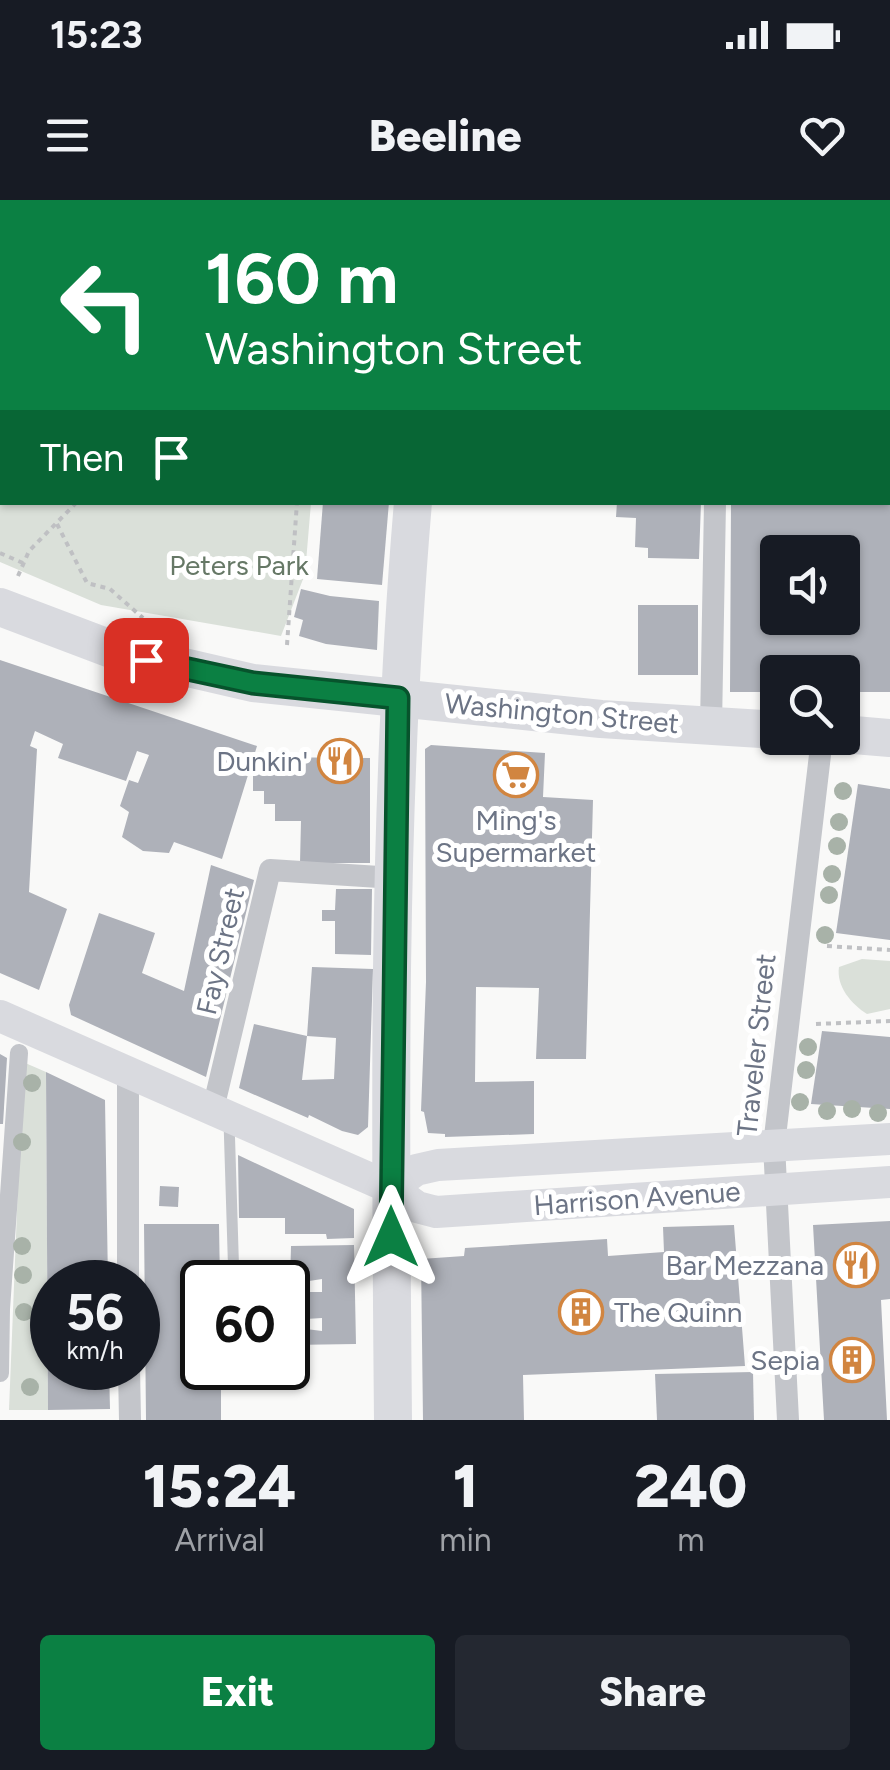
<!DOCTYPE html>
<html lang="en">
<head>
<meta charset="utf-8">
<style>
	body { margin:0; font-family:Figtree,sans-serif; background:#242831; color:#f1f3f6; height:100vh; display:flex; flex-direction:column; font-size:38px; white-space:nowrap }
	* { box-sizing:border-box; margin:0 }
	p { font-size:32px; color:#9ea1a6 }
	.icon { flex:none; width:55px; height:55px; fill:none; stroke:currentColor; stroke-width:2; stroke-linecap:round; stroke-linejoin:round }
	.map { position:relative; height:1220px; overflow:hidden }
	.sheet { display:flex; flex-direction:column; background:#171b24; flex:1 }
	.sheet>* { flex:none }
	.banner { position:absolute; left:0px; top:0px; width:890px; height:305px; box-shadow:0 2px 8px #0004; background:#0b8043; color:#fff; overflow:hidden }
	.fabs { position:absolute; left:760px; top:335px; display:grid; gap:20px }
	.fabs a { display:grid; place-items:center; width:100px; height:100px; border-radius:10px; background:#171b24; box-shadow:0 2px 8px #0004; font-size:50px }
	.speed { position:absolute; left:30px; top:1060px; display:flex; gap:20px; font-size:50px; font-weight:700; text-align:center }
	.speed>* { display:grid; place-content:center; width:130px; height:130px; border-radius:50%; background:#171b24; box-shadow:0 2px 8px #0004; line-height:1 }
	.speed small { font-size:25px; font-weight:400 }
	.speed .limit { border:5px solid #111; border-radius:15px; background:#fff; color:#111 }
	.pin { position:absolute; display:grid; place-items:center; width:85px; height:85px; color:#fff; margin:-42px; border-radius:20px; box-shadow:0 5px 15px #0006 }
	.me { position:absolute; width:110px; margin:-55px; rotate:0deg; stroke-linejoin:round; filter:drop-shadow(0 0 8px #0008) }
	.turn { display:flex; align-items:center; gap:35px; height:210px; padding:0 40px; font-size:45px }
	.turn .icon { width:130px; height:130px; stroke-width:2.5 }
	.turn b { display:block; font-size:70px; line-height:85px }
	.then { display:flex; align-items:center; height:95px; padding:0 40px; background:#0003; gap:20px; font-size:38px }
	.eta { display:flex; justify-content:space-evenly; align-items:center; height:170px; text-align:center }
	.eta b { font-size:60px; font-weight:800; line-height:70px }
	.primary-button { display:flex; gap:20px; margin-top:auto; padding:20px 40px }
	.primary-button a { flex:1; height:115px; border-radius:10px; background:#0b8043; color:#fff; font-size:40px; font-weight:800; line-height:115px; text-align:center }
	.primary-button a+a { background:#242831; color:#f1f3f6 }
	.status { display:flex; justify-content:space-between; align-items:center; height:70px; padding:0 50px; background:#171b24; direction:ltr }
	.status svg { height:28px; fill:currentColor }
	header { display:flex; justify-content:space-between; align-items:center; height:130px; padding:0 40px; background:#171b24; font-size:45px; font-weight:800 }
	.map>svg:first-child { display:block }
	.green { fill:#dae0d9 }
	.building { fill:#aeb1b9; fill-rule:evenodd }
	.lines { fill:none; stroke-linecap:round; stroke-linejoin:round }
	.path { stroke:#bfc0c3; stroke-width:4; stroke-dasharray:5 5; stroke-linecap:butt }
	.service { stroke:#c3c5ca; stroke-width:11 }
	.pedestrian { stroke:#c3c5ca; stroke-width:18 }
	.minor { stroke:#c3c5ca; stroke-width:22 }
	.secondary { stroke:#d9dadf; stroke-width:32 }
	.primary { stroke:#d9dadf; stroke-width:38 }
	.tree { fill:#a8b2a8 }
	.route-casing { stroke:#07532c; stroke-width:25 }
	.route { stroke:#0b8043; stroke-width:18 }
	.labels { text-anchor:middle; stroke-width:10; stroke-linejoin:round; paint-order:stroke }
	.park-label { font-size:28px; fill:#667866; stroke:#fff }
	.street-label { font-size:28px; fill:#6c7485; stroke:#fff }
	.poi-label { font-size:28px; fill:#6c7485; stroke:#fff; text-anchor:end }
</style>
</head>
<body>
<div class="status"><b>15:23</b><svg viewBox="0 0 49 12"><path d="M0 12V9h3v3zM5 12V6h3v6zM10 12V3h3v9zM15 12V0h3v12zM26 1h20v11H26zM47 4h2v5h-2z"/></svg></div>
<header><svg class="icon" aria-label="menu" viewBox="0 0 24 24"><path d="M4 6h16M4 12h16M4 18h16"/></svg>Beeline<svg class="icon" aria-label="heart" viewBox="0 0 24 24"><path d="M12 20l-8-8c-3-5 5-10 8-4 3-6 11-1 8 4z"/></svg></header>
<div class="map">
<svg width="890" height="1220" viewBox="0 0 890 1220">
	<rect width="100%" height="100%" fill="#f9f9f8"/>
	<g class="green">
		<polygon points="0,61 2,302 311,303 305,374 281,436 101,405 0,362"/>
		<path d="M862 759 890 761V809L867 814C851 804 836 786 839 767Z"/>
		<polygon points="23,862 46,872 48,1210 9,1210"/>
	</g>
	<g class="building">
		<polygon points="323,302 389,302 382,385 317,379"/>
		<polygon points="617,302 701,302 699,359 648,358 648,348 635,347 636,318 616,317"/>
		<path d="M731 302H890V492H842V472H778V492H730ZM778 352H842V418H778Z"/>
		<polygon points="301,389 330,396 379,401 377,450 326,444 299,436 303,420 294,417"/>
		<rect x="638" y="405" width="60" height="70"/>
		<polygon points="0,460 257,546 222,659 174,642 169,653 143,651 122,637 129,612 120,606 129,580 138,583 149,555 137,551 126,581 58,558 63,544 35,531 30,546 37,549 29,692 67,709 39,790 0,773"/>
		<polygon points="431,545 545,553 543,597 593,600 586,859 536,859 539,788 476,787 475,882 534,881 534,934 445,937 445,934 428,933 424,912 421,911 426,782 425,549"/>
		<polygon points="253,557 370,558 370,663 300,663 301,621 275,621 275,604 264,604 264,591 253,591"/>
		<polygon points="858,584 890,589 890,740 836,733"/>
		<polygon points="211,665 254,680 206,877 71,815 69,805 99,713 155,733 142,773 184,791"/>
		<polygon points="336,689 372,689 371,755 335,754 335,721 322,721 322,710 335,710"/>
		<path d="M312 767 373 769 368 927 358 935 342 931 309 915 308 918 239 888 254 824 307 836ZM307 836 336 838 334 879 302 880Z"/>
		<polygon points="822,831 890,837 890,909 811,904"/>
		<polygon points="0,854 7,858 3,924 0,924"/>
		<polygon points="46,872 105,900 108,1082 52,1082 52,1168 109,1168 110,1209 48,1210"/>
		<polygon points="238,955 354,1009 354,1038 327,1039 326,1034 285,1034 285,1018 239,1018"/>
		<polygon points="160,986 179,987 178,1007 159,1006"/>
		<polygon points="890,1021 890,1099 881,1100 887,1220 824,1220 813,1025"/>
		<polygon points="144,1024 219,1024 220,1082 202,1082 202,1168 221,1168 221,1220 146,1220"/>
		<polygon points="734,1025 745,1166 523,1175 524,1220 423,1220 421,1059 464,1056 465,1048 607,1039 608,1056 664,1052 663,1027"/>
		<polygon points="354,1045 356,1144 291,1145 290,1127 322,1131 322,1118 306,1119 306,1124 290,1124 289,1087 306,1087 306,1092 322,1092 322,1079 290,1084 291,1046"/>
		<polygon points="753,1172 754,1220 657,1220 655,1174"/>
	</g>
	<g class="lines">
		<g class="path">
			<polyline points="0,71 2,72"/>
			<polyline points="0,172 2,174"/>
			<polyline points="57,324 87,383 110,389 143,418"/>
			<polyline points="0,353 23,363"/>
			<polyline points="18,376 29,351 77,302"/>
			<polyline points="287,445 297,302"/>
			<polyline points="827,746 890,750"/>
			<polyline points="816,824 890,821"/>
		</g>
		<g class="service">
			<polyline points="341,2 341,0"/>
			<polyline points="229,921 234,1082"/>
		</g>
		<polyline class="pedestrian" points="0,1173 1,1109 19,853"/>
		<g class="minor">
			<polyline points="881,0 881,2"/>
			<polyline points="214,2 214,0"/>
			<polyline points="580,2 580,0"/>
			<polyline points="668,2 668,0"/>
			<polyline points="888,33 890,33"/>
			<polyline points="711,526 715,302"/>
			<polyline points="213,909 270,670 395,678"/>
			<polyline points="128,1082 128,874"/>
			<polyline points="129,1168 130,1220"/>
			<polyline points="788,1220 774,945 822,538"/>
		</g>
		<g class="secondary">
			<polyline points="83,0 88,2"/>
			<polyline points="888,172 890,172"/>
			<polyline points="0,816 391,988 417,1007 436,1012 890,982"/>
			<polyline points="391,988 416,970 438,965 890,939"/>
		</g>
		<g class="primary">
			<polyline points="439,2 440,0"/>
			<polyline points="0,407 119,452 253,483 601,519 778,530"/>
			<polyline points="842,534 890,538"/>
			<path d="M393 1220C390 914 387 607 413 302"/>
		</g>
	</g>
	<g class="tree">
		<circle cx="843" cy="591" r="9"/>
		<circle cx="839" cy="622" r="9"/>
		<circle cx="837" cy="646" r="9"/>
		<circle cx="832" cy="674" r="9"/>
		<circle cx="829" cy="695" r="9"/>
		<circle cx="825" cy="735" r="9"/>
		<circle cx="808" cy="847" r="9"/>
		<circle cx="806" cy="870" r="9"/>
		<circle cx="32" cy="883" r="9"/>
		<circle cx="800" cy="902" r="9"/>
		<circle cx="852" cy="909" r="9"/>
		<circle cx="827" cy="911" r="9"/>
		<circle cx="878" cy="913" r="9"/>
		<circle cx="22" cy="942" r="9"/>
		<circle cx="22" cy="1046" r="9"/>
		<circle cx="23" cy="1075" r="9"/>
		<circle cx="24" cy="1112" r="9"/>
		<circle cx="30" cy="1187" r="9"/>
	</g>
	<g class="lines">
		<defs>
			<polyline id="route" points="146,460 253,483 398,498 391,1037"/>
		</defs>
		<use href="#route" class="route-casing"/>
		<use href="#route" class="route"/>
	</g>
	<defs>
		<symbol id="restaurant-ring" viewBox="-11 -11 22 22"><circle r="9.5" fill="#fff" stroke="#d18540" stroke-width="1.5"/><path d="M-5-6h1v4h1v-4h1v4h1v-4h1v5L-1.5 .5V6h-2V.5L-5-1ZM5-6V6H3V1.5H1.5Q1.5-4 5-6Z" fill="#d18540"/></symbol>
		<symbol id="supermarket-ring" viewBox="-11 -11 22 22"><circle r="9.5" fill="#fff" stroke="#d18540" stroke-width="1.5"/><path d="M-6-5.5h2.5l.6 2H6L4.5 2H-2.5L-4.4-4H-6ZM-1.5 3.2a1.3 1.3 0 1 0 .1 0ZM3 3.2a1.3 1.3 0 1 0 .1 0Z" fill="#d18540"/></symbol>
		<symbol id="building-ring" viewBox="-11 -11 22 22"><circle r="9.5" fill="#fff" stroke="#d18540" stroke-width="1.5"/><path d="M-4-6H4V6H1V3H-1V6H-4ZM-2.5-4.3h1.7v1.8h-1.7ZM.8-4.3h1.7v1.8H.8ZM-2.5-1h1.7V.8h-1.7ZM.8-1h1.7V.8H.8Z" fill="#d18540"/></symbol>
	</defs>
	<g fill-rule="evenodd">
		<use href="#restaurant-ring" x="315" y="536" width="50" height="50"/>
		<use href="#supermarket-ring" x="491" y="550" width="50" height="50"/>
		<use href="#restaurant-ring" x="831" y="1040" width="50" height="50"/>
		<use href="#building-ring" x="556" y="1087" width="50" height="50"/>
		<use href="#building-ring" x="827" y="1135" width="50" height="50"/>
	</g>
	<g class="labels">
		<g class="park-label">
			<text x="239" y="375">Peters Park</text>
		</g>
		<g class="street-label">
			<text transform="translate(562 513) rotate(5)" y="10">Washington Street</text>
			<text transform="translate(220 751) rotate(-77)" y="10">Fay Street</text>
			<text transform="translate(756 845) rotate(-84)" y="10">Traveler Street</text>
			<text transform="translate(637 998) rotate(-4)" y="10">Harrison Avenue</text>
		</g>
		<g class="poi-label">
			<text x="308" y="571">Dunkin'</text>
			<text x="516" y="630" text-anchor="middle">Ming's<tspan x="516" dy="32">Supermarket</tspan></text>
			<text x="824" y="1075">Bar Mezzana</text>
			<text x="614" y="1122" text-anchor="start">The Quinn</text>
			<text x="820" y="1170">Sepia</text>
		</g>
	</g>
</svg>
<div class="fabs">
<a><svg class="icon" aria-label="sound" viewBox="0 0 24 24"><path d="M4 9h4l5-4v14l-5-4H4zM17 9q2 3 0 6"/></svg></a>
<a><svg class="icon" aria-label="search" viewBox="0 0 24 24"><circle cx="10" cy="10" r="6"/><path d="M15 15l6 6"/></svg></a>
</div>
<div class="speed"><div>56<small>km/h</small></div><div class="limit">60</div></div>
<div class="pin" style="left:146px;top:460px;background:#d93025"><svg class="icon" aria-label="arrive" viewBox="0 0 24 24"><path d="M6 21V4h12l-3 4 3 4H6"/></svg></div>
<svg class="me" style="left:391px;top:1037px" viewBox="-20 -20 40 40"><path d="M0-17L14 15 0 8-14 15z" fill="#0b8043" stroke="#fff" stroke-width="4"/></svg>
<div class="banner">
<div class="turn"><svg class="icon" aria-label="left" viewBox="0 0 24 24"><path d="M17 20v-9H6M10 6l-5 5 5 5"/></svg><div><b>160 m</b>Washington Street</div></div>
<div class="then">Then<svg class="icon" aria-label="arrive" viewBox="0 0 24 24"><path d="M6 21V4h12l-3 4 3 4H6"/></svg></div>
</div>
</div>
<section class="sheet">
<div class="eta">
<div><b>15:24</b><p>Arrival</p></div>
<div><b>1</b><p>min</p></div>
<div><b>240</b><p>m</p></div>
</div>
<div class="primary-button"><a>Exit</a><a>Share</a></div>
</section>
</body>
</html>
